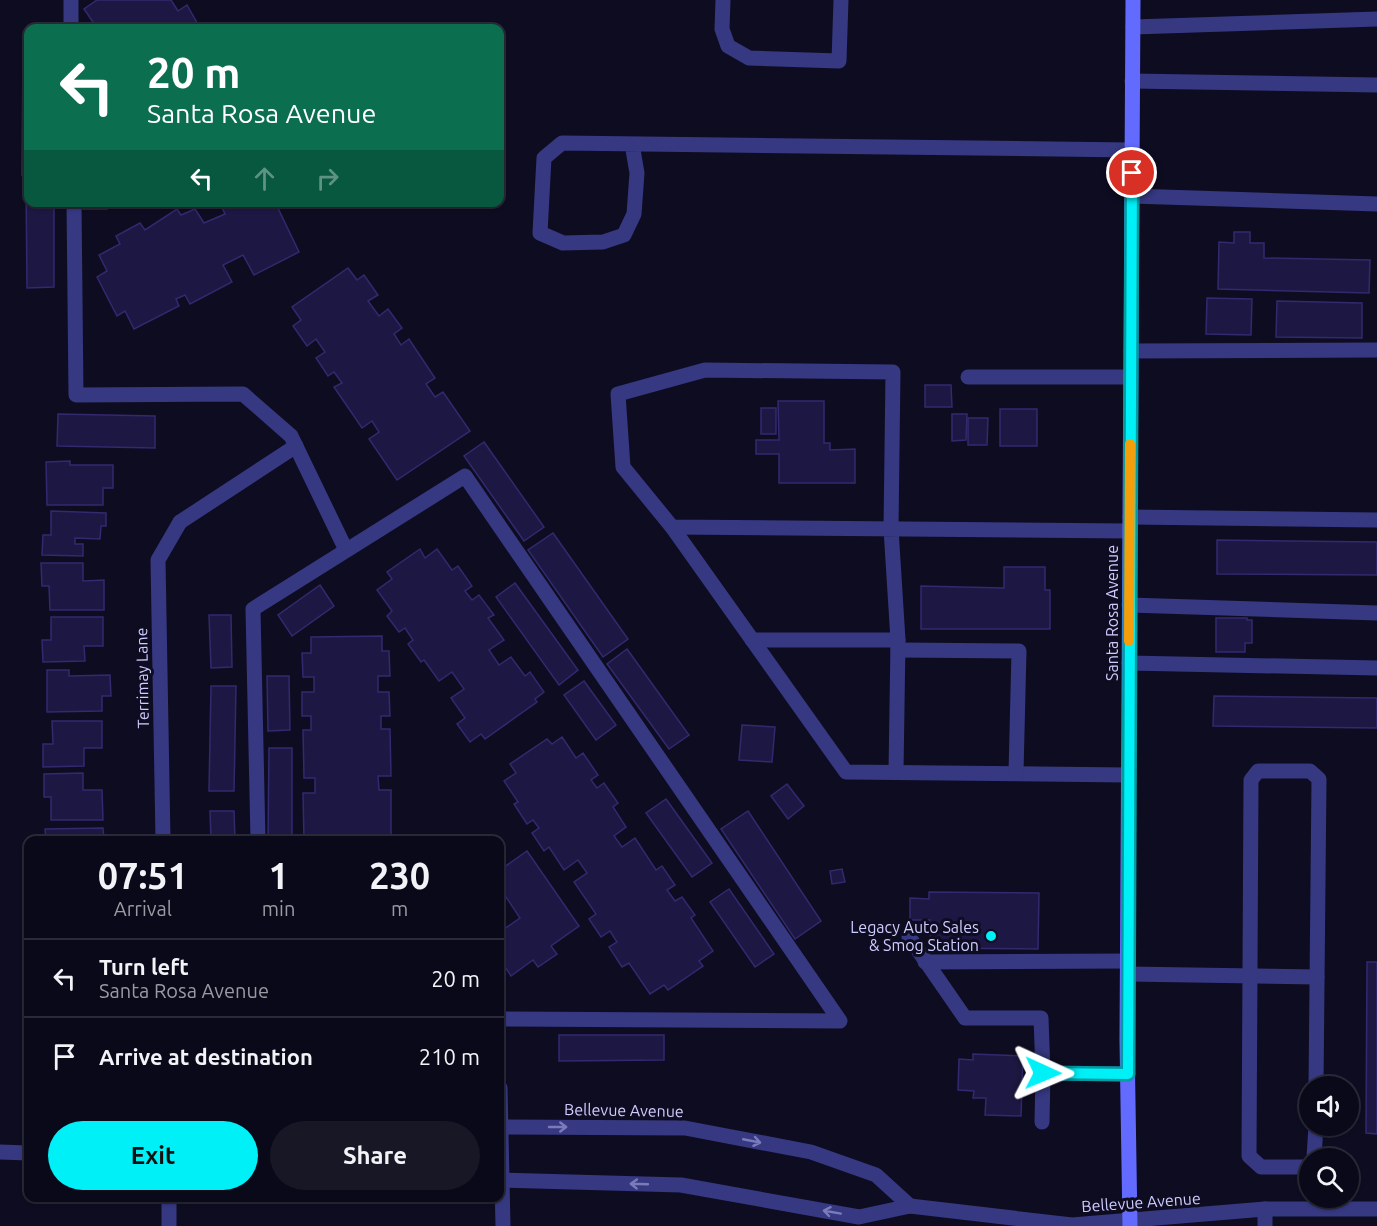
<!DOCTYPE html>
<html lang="en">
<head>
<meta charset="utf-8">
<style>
	body { margin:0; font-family:Ubuntu,sans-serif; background:#181726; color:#f1f3f6; height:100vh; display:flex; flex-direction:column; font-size:22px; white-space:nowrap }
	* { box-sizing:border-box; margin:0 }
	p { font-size:20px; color:#999aa2 }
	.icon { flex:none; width:33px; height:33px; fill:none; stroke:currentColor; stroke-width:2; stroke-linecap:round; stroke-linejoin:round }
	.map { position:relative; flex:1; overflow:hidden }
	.side { position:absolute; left:24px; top:836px; width:480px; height:366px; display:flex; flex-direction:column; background:#0a0919; border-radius:12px; box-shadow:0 2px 4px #0004,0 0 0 2px #2a2a38 }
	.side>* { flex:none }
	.banner { position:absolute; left:24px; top:24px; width:480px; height:183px; border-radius:12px; box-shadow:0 2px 4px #0004,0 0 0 2px #2a2a38; background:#0b6e4f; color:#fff; overflow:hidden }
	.tools { position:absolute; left:1299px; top:1076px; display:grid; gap:12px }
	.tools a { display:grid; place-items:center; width:60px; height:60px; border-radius:50%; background:#0a0919; box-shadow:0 2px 4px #0004,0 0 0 2px #2a2a38; font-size:30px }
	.pin { position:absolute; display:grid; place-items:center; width:51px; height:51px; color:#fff; margin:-26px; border:3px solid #fff; border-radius:50%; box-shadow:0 2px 6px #0007 }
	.me { position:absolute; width:66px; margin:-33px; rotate:91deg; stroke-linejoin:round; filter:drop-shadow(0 0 4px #0008) }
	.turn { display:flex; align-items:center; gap:21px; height:126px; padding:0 24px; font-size:27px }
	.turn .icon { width:78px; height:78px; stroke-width:2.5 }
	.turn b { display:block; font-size:42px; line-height:51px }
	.lanes { display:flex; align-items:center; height:57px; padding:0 24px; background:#0003; justify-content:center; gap:30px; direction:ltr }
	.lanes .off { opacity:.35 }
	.eta { display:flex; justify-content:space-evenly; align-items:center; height:102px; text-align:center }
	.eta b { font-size:36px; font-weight:600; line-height:42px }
	.button { display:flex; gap:12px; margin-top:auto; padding:12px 24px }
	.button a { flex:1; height:69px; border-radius:36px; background:#00f0f7; color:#111; font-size:24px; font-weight:600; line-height:69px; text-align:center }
	.button a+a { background:#181726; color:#f1f3f6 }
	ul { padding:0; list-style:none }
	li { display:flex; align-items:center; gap:18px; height:78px; padding:0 24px; border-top:2px solid #2a2a38 }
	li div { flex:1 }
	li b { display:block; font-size:22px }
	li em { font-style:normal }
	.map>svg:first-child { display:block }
	.building { fill:#1d1843; stroke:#32296f; stroke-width:1.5 }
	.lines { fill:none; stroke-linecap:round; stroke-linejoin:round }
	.lane { stroke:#363882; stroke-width:15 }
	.street { stroke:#363882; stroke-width:15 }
	.secondary { stroke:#636bff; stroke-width:15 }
	.oneway { stroke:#7a7bba }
	.route-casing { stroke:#009ca1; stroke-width:15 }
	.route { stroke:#00f0f7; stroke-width:10 }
	.slow { stroke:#f59e0b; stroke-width:10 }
	.poi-dot { fill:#00f0f7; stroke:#0e0c21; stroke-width:2 }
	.labels { text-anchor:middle; stroke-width:6; stroke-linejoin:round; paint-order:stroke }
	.street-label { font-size:16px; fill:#ceccff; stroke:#0e0c21 }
	.poi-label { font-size:16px; fill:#ceccff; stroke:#0e0c21; text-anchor:end }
</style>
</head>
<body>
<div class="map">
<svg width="1377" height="1226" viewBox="0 0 1377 1226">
	<rect width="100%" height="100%" fill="#0e0c21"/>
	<g class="building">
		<polygon points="97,0 171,0 178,11 187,5 200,28 97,28 84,9"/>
		<polygon points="23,45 28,45 28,175 22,175"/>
		<polygon points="26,181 28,181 28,202 54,202 54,287 27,288"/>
		<rect x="83" y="202" width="24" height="7"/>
		<polygon points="222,202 275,202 299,252 254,275 243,255 223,265 232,282 190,304 185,295 176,299 179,306 134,329 125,311 117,316 97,277 107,271 99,255 120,244 116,236 140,223 145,230 177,209 181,215 195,209 204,223 225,214 220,203"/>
		<polygon points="1234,232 1250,232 1250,243 1264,243 1264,258 1370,260 1369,293 1218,289 1219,242 1234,243"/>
		<polygon points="348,268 357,280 364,275 378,295 368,301 379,316 388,309 402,328 394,334 401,345 409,339 435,378 426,384 435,397 443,392 470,431 397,480 369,439 379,432 372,421 362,428 334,387 342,383 334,372 328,376 316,358 325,352 316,339 307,346 293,326 301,320 292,307"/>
		<polygon points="1207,298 1252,299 1251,335 1206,334"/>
		<polygon points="1277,301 1362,303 1362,338 1276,337"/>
		<polygon points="925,385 951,385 952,407 925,407"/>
		<polygon points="778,401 824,401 824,443 830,443 830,450 855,449 855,483 779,483 779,454 756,454 756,440 779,440"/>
		<rect x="761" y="408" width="15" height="26"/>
		<rect x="1000" y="409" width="37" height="37"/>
		<polygon points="58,414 155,416 155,448 57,446"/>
		<polygon points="952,414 967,414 966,440 952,441"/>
		<polygon points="968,418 988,418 987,445 968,445"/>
		<polygon points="484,442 544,527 524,541 464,456"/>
		<polygon points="70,461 70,465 113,465 113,488 103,488 103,505 47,505 46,462"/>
		<polygon points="51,511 106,513 106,526 101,526 100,539 75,538 75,544 83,544 83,556 42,555 43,535 51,535"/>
		<polygon points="553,533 628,639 603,657 528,550"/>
		<polygon points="1217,540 1377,542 1377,575 1217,574"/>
		<polygon points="420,549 425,558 437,549 452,570 458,566 472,586 465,591 472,600 479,595 494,615 488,618 504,640 489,650 499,665 511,657 525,676 530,672 544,692 535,699 537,702 485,739 481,734 470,742 457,724 465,718 451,698 464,689 452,672 439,681 424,660 421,662 408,644 413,640 405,628 399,632 387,616 392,611 377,590 392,579 387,572"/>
		<polygon points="41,563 83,563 83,581 104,580 104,610 50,610 49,586 42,586"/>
		<polygon points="1004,567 1045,567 1045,590 1050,590 1050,629 921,629 921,586 1004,588"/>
		<polygon points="515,583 578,670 559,685 496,597"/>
		<polygon points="320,585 334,606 292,636 278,615"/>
		<polygon points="209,615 231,615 232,667 211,668"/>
		<polygon points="51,617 103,617 103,646 84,646 85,661 43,662 42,640 51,640"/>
		<polygon points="1216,618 1247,618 1247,620 1252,620 1252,643 1245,643 1245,652 1216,652"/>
		<polygon points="382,636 382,651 389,651 390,676 378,676 378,692 389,692 390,716 381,716 381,729 390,729 391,776 378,776 379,790 391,790 391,838 304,840 303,793 315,793 315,778 304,778 303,730 311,730 311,716 302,716 302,692 314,692 314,677 303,677 302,653 311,653 311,637"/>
		<polygon points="627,649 689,735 669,749 607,664"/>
		<polygon points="47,670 69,670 69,676 110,675 111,696 102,696 102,711 47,712"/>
		<polygon points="267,676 289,676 290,730 268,731"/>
		<polygon points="584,681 616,725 596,740 564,695"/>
		<polygon points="211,686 236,686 234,791 209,791"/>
		<polygon points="1214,696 1377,698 1377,728 1213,726"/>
		<polygon points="52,721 102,721 102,748 84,748 84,766 43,767 43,744 53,744"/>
		<polygon points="742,725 775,727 772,762 739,760"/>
		<polygon points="562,737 576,758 583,753 598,775 591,780 597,788 604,783 618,803 613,807 626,827 614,836 622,847 635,838 656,870 662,866 675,885 667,890 675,901 682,897 695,915 691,918 713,951 699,961 703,966 668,990 664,985 650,994 629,963 622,967 609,947 617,942 610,931 601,937 589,919 596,914 574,882 587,873 578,860 564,870 549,847 544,851 532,833 539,828 533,820 527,824 514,804 518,802 504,781 516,773 510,764 547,739 552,744"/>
		<polygon points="269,748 292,748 292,840 268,840"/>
		<polygon points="83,773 83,790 102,790 103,820 51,820 51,797 44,797 44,774"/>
		<polygon points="787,784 804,806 788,819 771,796"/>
		<polygon points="666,799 712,863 692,877 646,813"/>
		<polygon points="210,811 234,811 235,840 211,840"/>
		<polygon points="748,811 821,921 795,939 721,829"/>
		<polygon points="103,828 104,840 46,840 45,829"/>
		<polygon points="527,851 579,926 551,946 557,954 538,967 533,960 511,976 500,959 500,932 520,918 500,888 500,870"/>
		<polygon points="842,869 845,882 832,884 830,871"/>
		<polygon points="729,889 774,954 755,967 710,902"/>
		<polygon points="929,892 1039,893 1038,949 930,948 930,920 910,920 910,898 929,899"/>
		<polygon points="1367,962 1377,962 1377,1134 1366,1133"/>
		<polygon points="559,1035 664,1035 664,1060 559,1061"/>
		<polygon points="973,1054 1023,1056 1021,1116 985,1115 986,1098 973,1098 974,1091 958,1090 959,1059 973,1060"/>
	</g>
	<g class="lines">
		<g class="lane">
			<polyline points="71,0 71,28"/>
			<polyline points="723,0 722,29 728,46 749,58 839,61 841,0"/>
			<polyline points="1133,27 1377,19"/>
			<polyline points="1132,81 1377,85"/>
			<polyline points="632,144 637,173 634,214 624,235 603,242 563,243 540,233 544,158 562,143 1132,150"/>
			<polyline points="1132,196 1377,204"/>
			<polyline points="74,202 76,395 243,394 291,436 346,550"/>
			<polyline points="1131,351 1377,350"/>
			<polyline points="968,377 1131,377"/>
			<polyline points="1130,517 1377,520"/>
			<polyline points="180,522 296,446"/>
			<polyline points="672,527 846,772 1129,775"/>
			<polyline points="1129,605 1377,613"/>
			<path d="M752 640H898L891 529 893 372 705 370 618 394 623 467 672 527C824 528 977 529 1130 531"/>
			<polyline points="898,650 1019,651 1016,773"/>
			<polyline points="1129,663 1377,668"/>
			<polyline points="896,772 898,640"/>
			<polyline points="258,840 253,609 465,476 840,1021 500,1019"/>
			<polyline points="909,937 965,1018 1041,1018 1043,1073"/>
			<polyline points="925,962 1128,961"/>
			<polyline points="1128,974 1317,977"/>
			<polyline points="500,1088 503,1226"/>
			<polyline points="1042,1122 1043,1073 1128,1074"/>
			<polyline points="1314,1158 1316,1125"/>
			<polyline points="1310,1164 1307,1167 1261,1167 1249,1156 1251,780 1258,771 1310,771 1319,779 1316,1086"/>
			<polyline points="1265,1209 1265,1226"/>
		</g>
		<g class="street">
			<polyline points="163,840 158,560 180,522"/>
			<polyline points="500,1127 685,1128 811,1152 876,1175 910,1206"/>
			<polyline points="0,1152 28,1153"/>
			<polyline points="500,1180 681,1185 859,1217 910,1206 1072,1225 1265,1209 1377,1209"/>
			<polyline points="169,1226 169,1197"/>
		</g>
		<polyline class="secondary" points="1130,1226 1127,1040 1133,0"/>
	</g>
	<defs><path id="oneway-shaft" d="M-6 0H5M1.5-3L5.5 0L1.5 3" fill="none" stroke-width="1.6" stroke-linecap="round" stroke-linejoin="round" transform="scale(1.5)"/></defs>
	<g class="oneway">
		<use href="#oneway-shaft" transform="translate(558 1127)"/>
		<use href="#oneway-shaft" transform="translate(752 1141) rotate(11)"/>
		<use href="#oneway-shaft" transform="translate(639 1184) rotate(-178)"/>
		<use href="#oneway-shaft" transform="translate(832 1212) rotate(-170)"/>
	</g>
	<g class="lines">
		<defs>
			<polyline id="route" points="1043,1073 1128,1074 1132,173"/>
		</defs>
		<use href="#route" class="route-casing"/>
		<use href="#route" class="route"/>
		<polyline class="slow" points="1129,641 1130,444"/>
	</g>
	<circle class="poi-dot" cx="991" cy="936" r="6"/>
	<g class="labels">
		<g class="street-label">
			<text transform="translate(1112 613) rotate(-90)" y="6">Santa Rosa Avenue</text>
			<text transform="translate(142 678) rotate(-91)" y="6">Terrimay Lane</text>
			<text transform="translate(624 1110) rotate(1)" y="6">Bellevue Avenue</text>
			<text transform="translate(1141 1202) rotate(-4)" y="6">Bellevue Avenue</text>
		</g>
		<g class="poi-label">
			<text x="979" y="933">Legacy Auto Sales<tspan x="979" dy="18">&amp; Smog Station</tspan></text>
		</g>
	</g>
</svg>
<div class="tools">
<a><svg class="icon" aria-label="sound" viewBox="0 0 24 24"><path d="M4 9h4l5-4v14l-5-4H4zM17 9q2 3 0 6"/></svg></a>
<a><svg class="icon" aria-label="search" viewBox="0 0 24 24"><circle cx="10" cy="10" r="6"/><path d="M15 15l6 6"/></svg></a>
</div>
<div class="pin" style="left:1132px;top:173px;background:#d93025"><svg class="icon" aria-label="arrive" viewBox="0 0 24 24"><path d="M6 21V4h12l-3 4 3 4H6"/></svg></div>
<svg class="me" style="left:1043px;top:1073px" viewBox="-20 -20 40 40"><path d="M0-17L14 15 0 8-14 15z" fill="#00f0f7" stroke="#fff" stroke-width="4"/></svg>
<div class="banner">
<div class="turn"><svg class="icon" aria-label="left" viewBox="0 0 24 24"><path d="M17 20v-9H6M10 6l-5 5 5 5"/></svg><div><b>20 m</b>Santa Rosa Avenue</div></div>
<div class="lanes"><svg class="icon" aria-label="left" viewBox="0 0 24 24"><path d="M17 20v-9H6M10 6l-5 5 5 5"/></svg><svg class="icon off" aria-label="ahead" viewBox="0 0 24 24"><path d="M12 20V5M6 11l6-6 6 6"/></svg><svg class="icon off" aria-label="right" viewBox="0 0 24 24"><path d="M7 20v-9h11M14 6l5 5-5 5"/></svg></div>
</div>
<section class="side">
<div class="eta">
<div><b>07:51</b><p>Arrival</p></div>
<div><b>1</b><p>min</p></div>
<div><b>230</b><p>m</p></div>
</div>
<ul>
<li><svg class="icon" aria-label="left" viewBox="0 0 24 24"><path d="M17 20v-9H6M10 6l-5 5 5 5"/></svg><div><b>Turn left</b><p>Santa Rosa Avenue</p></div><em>20 m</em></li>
<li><svg class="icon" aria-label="arrive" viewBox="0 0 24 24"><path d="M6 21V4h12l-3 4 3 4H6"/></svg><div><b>Arrive at destination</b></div><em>210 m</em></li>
</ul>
<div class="button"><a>Exit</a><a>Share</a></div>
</section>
</div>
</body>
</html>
